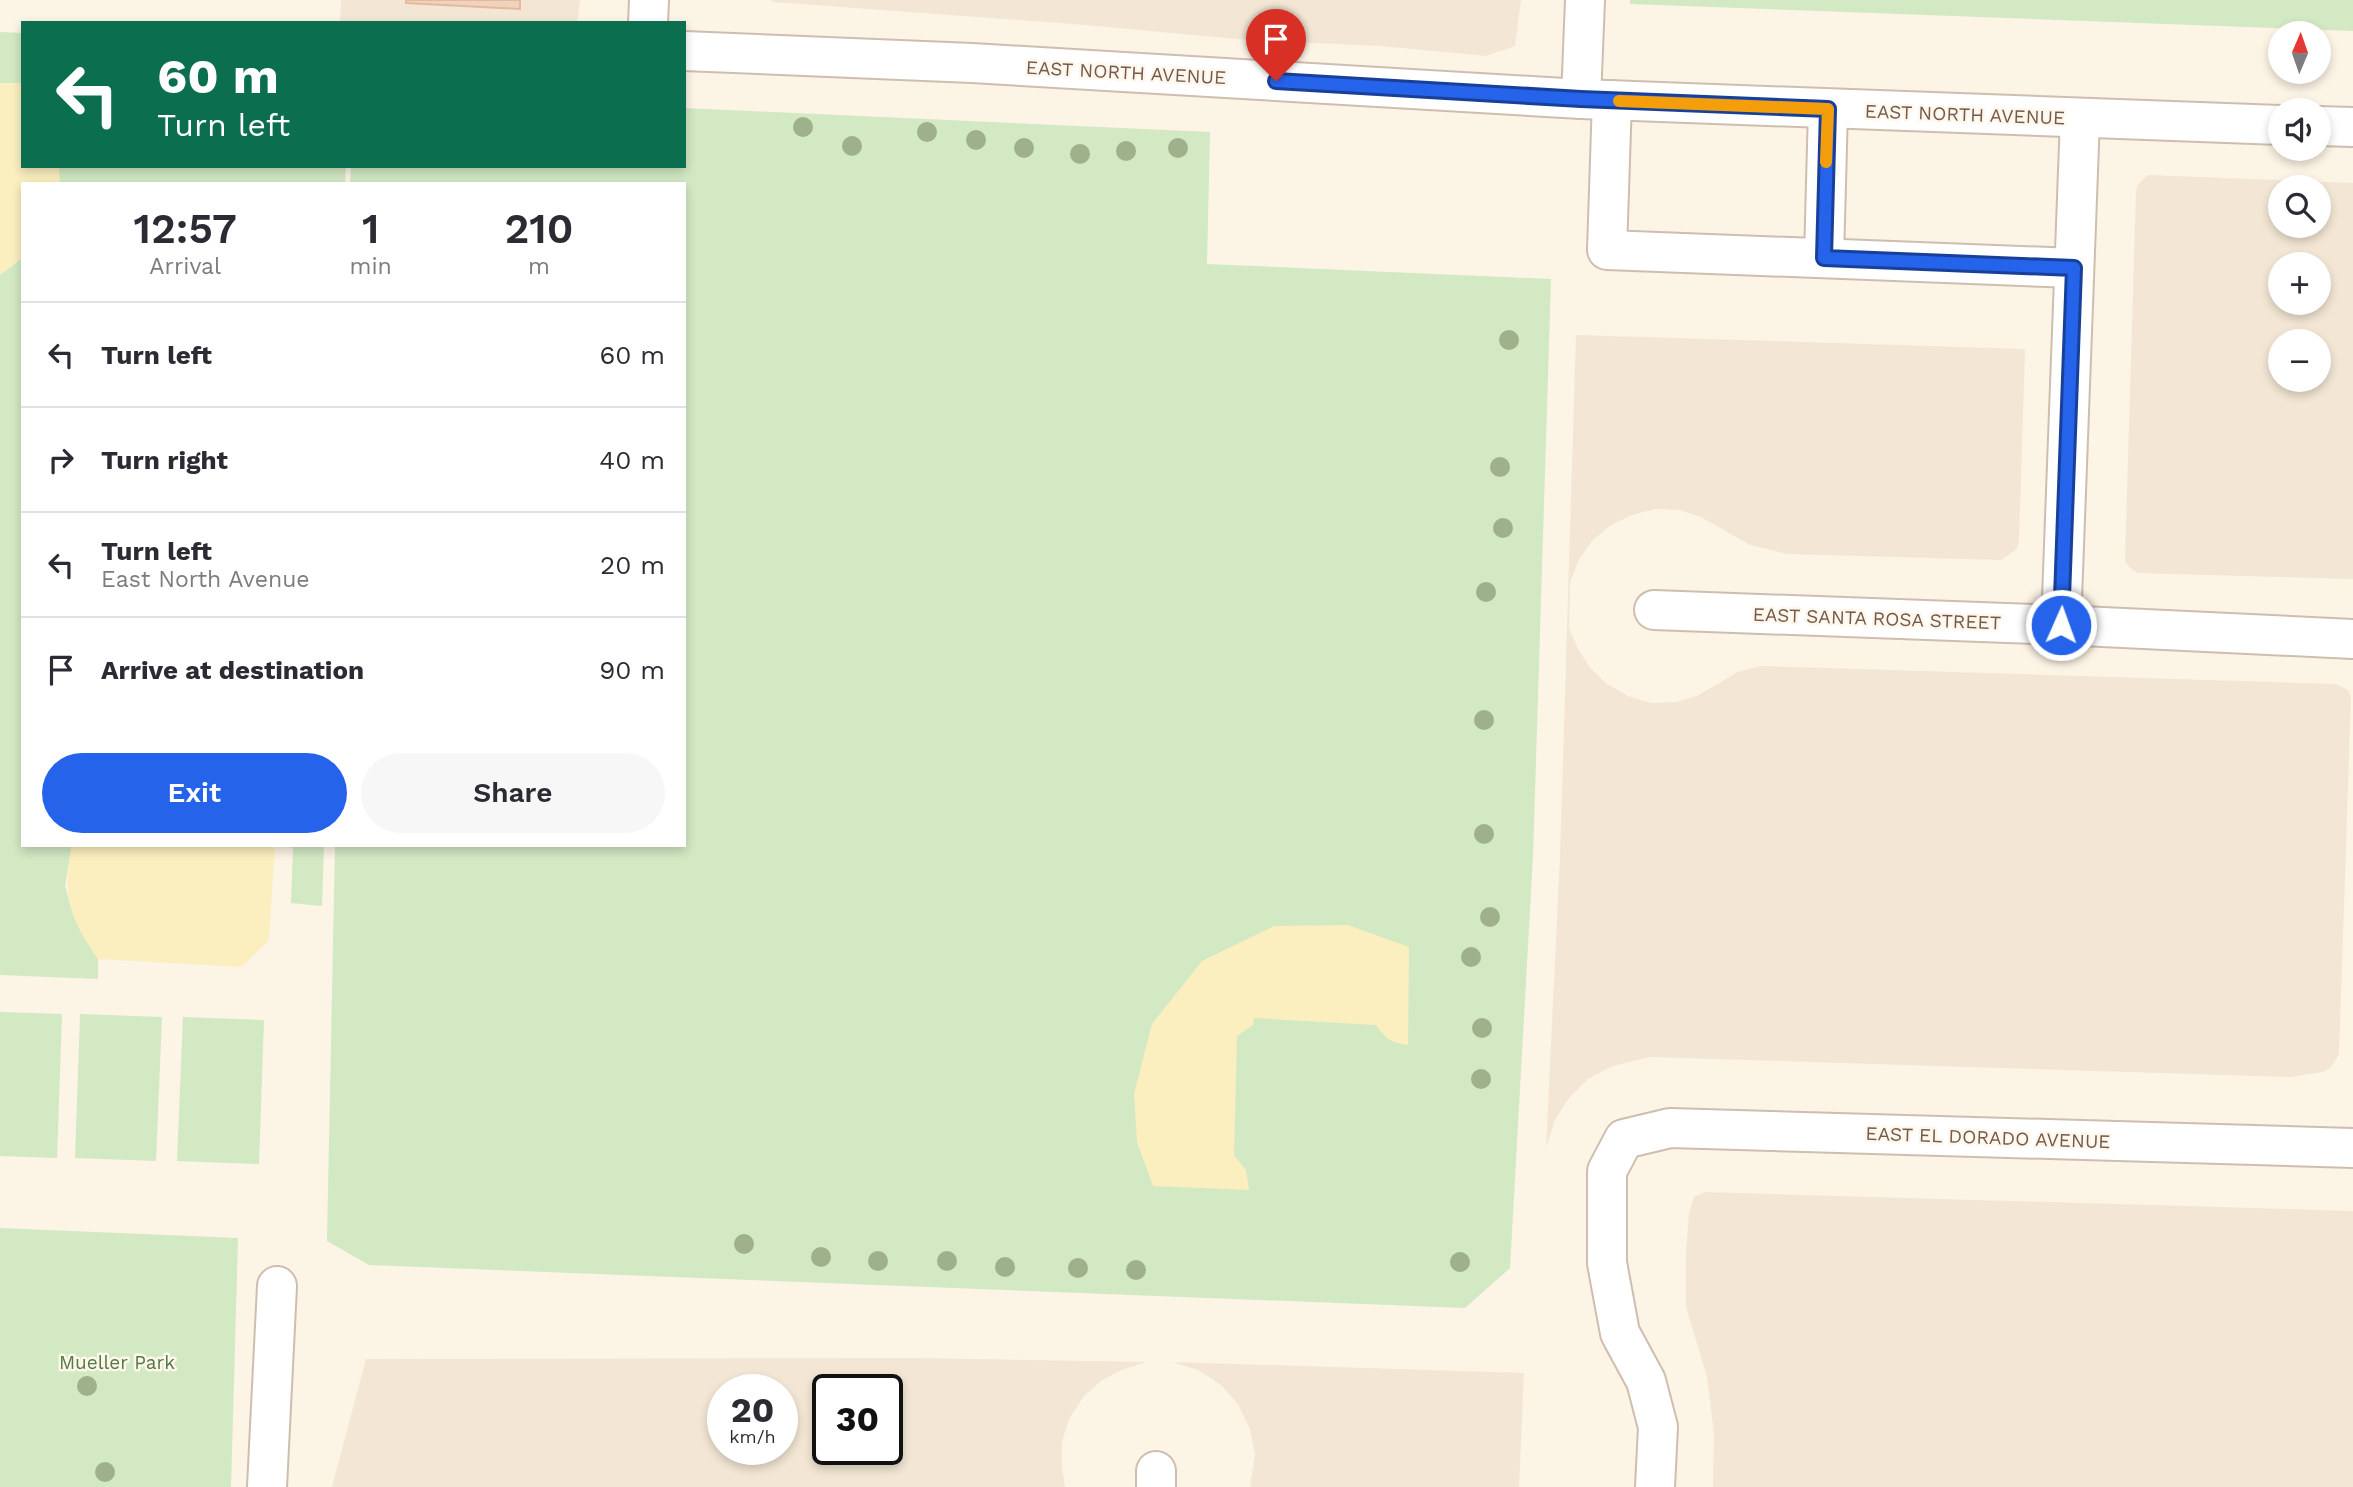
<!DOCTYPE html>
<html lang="en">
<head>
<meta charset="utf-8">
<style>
	body { margin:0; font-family:"Work Sans",sans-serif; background:#f7f7f7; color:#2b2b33; height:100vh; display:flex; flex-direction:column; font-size:26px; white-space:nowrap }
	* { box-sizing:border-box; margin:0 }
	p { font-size:23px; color:#7c7c81 }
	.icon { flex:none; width:38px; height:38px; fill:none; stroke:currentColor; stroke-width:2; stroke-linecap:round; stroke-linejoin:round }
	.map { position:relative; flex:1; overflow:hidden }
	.drawer { position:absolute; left:21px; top:182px; width:665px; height:665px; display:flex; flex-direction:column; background:#fff; border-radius:0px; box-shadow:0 4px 10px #0003 }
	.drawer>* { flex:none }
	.guide { position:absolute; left:21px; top:21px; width:665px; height:147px; border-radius:0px; box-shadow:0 4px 10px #0003; background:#0b6e4f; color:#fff; overflow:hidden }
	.needle { width:46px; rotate:2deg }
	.controls { position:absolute; left:2268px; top:21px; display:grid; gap:14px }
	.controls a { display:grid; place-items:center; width:63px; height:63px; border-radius:50%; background:#fff; box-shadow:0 4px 10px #0003; font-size:35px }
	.speed { position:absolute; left:707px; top:1374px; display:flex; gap:14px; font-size:35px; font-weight:700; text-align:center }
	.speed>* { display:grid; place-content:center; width:91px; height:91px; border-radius:50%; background:#fff; box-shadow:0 4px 10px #0003; line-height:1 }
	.speed small { font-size:18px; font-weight:400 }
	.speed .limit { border:4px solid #111; border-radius:10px; background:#fff; color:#111 }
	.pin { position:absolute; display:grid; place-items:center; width:60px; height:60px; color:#fff; margin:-72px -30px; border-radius:50% 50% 50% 0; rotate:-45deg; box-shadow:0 0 7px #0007 }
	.pin .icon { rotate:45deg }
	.me { position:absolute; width:77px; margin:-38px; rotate:2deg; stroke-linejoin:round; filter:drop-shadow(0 0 5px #0008) }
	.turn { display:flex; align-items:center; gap:24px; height:147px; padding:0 21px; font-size:32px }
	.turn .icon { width:91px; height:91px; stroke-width:2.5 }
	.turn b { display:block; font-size:49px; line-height:60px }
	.eta { display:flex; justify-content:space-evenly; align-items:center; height:119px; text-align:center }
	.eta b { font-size:42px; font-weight:600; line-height:49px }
	.primary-button { display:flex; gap:14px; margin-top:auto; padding:14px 21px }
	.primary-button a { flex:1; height:80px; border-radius:42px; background:#2563eb; color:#fff; font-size:28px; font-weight:600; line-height:80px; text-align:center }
	.primary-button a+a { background:#f7f7f7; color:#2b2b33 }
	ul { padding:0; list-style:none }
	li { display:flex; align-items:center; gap:21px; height:105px; padding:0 21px; border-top:2px solid #e1e1e2 }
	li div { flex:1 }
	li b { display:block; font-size:26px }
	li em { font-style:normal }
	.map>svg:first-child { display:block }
	.residential { fill:#f3e6d4; fill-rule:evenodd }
	.green { fill:#d2e9c4 }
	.sand { fill:#fbefc0 }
	.building { fill:#f1d3bd; stroke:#e3ba9e; stroke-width:2 }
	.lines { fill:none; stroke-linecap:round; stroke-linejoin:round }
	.minor-casing { stroke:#cfbeaf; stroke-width:42 }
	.minor { stroke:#fff; stroke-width:38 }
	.tree { fill:#9eb18b }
	.route-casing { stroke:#184099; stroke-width:18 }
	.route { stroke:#2563eb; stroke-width:12 }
	.slow { stroke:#f59e0b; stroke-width:12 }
	.labels { text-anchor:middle; stroke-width:5; stroke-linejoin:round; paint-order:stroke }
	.street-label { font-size:19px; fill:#745a4b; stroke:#fff7eb }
	.park-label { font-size:19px; fill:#527a42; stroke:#fff7eb }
</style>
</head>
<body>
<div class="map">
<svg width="2353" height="1487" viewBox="0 0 2353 1487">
	<rect width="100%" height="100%" fill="#fcf4e5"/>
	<g class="residential">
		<polygon points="341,0 580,0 577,23 340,23"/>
		<polygon points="770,0 1521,0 1515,46 1486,56 1381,46 1247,40 1086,25 774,2"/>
		<path d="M2148 175 2353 183V579L2138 573 2130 568 2125 561 2136 192 2138 184ZM2280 187H2319V226H2280ZM2280 264H2319V303H2280ZM2319 341V380H2280V341Z"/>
		<polygon points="1576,335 2025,349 2019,540 2017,549 2001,560 1788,554 1750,545 1701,517 1680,510 1655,509 1632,515 1611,525 1593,540 1579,559 1570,582 1569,628 1578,649 1591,669 1607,684 1628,696 1651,703 1676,702 1697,696 1738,672 1761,666 2336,684 2348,690 2351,697 2339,1054 2331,1067 2323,1072 2290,1077 1650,1057 1612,1066 1588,1079 1569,1098 1555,1120 1546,1148 1560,857"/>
		<polygon points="1705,1192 2353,1211 2353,1487 1713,1487 1714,1433 1707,1377 1686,1307 1686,1253 1689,1213 1694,1197"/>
		<path d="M916 1358 1146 1362 1121 1370 1101 1381 1084 1396 1069 1419 1062 1441V1468L1065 1487H332L366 1359ZM723 1390H782V1449H723ZM828 1390H887V1449H828Z"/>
		<polygon points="1172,1362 1524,1373 1519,1487 1250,1487 1255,1455 1250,1429 1238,1404 1221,1385 1198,1370"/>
	</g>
	<g class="green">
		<polygon points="1630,0 2353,0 2353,31 1630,4"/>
		<polygon points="0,32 23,33 23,166 346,166 345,184 23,184 23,845 72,845 65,886 73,914 98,959 98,979 0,975"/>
		<polygon points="684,108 1210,132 1207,264 1551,279 1533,856 1510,1268 1465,1308 369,1265 327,1241 335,845 684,845 684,184 350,184 351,166 684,166"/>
		<polygon points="279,845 324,845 322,906 291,903 293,848"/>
		<polygon points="0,1012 62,1014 57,1158 0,1156"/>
		<polygon points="80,1014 162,1017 156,1161 75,1158"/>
		<polygon points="183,1017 264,1020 259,1164 177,1161"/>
		<polygon points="0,1228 238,1238 231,1487 0,1487"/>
	</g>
	<g class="sand">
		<polygon points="0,83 23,83 23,166 59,166 60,184 23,184 23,258 0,275"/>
		<path d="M72 845H275L269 940 242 967 98 959C70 919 61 894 72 845Z"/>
		<path d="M1348 925 1409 947 1408 1045C1391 1043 1385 1038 1376 1025L1254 1018 1253 1025 1237 1036 1234 1155 1246 1170 1249 1190 1153 1186 1137 1142 1134 1094 1152 1024 1202 961 1274 926Z"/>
	</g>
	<polygon class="building" points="406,0 520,0 520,9 406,3"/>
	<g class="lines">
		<defs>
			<g id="minor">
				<polyline points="648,23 649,0"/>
				<polyline points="684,51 972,63 1581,99 2280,125"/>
				<polyline points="1581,99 1585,0"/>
				<polyline points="1612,100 1607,250 2074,268"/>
				<polyline points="2319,126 2353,127"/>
				<polyline points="1824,258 1828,109"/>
				<polyline points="1654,610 2061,625 2353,639"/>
				<polyline points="2061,625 2080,118"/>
				<polyline points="267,1487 277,1286"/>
				<polyline points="1156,1487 1156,1471"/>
				<polyline points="1655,1487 1658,1427 1646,1381 1620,1333 1607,1263 1607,1171 1624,1139 1670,1128 2353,1148"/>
			</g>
		</defs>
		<use href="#minor" class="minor-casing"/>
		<use href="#minor" class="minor"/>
	</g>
	<g class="tree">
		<circle cx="803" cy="127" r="10"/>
		<circle cx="927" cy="132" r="10"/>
		<circle cx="976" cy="140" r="10"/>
		<circle cx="852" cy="146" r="10"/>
		<circle cx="1024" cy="148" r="10"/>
		<circle cx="1178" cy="148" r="10"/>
		<circle cx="1126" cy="151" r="10"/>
		<circle cx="1080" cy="154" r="10"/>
		<circle cx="1509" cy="340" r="10"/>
		<circle cx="1500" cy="467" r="10"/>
		<circle cx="1503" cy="528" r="10"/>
		<circle cx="1486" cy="592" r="10"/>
		<circle cx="1484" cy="720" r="10"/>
		<circle cx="1484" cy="834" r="10"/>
		<circle cx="1490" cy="917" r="10"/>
		<circle cx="1471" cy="957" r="10"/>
		<circle cx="1482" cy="1028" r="10"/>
		<circle cx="1481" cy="1079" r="10"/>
		<circle cx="744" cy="1244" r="10"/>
		<circle cx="821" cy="1257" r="10"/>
		<circle cx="878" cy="1261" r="10"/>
		<circle cx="947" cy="1261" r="10"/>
		<circle cx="1460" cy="1262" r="10"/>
		<circle cx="1005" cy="1267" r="10"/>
		<circle cx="1078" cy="1268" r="10"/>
		<circle cx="1136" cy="1270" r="10"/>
		<circle cx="87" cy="1386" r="10"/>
		<circle cx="105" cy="1472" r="10"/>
	</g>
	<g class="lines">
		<defs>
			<polyline id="route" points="1276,81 1581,99 1828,109 1824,258 2074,268 2061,625"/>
		</defs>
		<use href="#route" class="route-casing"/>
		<use href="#route" class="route"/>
		<polyline class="slow" points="1619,101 1828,109 1826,162"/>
	</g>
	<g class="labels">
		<g class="street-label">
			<text transform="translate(1126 72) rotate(3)" y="7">EAST NORTH AVENUE</text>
			<text transform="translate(1965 114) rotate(2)" y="7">EAST NORTH AVENUE</text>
			<text transform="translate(1877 618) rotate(2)" y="7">EAST SANTA ROSA STREET</text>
			<text transform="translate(1988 1137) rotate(2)" y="7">EAST EL DORADO AVENUE</text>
		</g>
		<g class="park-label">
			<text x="117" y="1369">Mueller Park</text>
		</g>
	</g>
</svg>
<div class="controls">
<a><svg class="needle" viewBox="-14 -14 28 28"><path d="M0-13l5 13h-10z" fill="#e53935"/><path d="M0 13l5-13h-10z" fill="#7c7c81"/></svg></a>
<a><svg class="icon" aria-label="sound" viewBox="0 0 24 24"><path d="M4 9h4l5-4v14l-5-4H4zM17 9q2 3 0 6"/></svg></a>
<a><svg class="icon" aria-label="search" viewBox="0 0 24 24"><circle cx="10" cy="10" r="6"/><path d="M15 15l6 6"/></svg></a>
<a>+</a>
<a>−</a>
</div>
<div class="speed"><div>20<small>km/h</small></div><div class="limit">30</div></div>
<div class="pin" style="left:1276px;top:81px;background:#d93025"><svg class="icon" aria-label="arrive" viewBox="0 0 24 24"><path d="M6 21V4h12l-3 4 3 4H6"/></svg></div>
<svg class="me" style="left:2061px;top:625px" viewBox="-20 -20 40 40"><circle r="17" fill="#2563eb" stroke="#fff" stroke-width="3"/><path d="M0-11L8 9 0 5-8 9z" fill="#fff"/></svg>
<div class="guide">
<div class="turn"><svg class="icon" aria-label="left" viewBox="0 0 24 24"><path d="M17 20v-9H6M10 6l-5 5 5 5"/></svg><div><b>60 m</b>Turn left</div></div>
</div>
<section class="drawer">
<div class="eta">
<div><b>12:57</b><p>Arrival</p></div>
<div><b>1</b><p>min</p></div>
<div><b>210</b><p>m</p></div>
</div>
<ul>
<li><svg class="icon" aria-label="left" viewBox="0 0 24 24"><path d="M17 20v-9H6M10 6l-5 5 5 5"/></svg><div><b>Turn left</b></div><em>60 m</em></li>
<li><svg class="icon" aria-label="right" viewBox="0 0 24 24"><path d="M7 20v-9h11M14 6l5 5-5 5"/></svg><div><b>Turn right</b></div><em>40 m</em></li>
<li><svg class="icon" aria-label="left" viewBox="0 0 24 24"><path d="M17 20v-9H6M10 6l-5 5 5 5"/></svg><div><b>Turn left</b><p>East North Avenue</p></div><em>20 m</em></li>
<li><svg class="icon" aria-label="arrive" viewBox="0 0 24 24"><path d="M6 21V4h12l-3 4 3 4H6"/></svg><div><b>Arrive at destination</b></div><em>90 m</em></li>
</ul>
<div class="primary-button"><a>Exit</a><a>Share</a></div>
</section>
</div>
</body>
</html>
